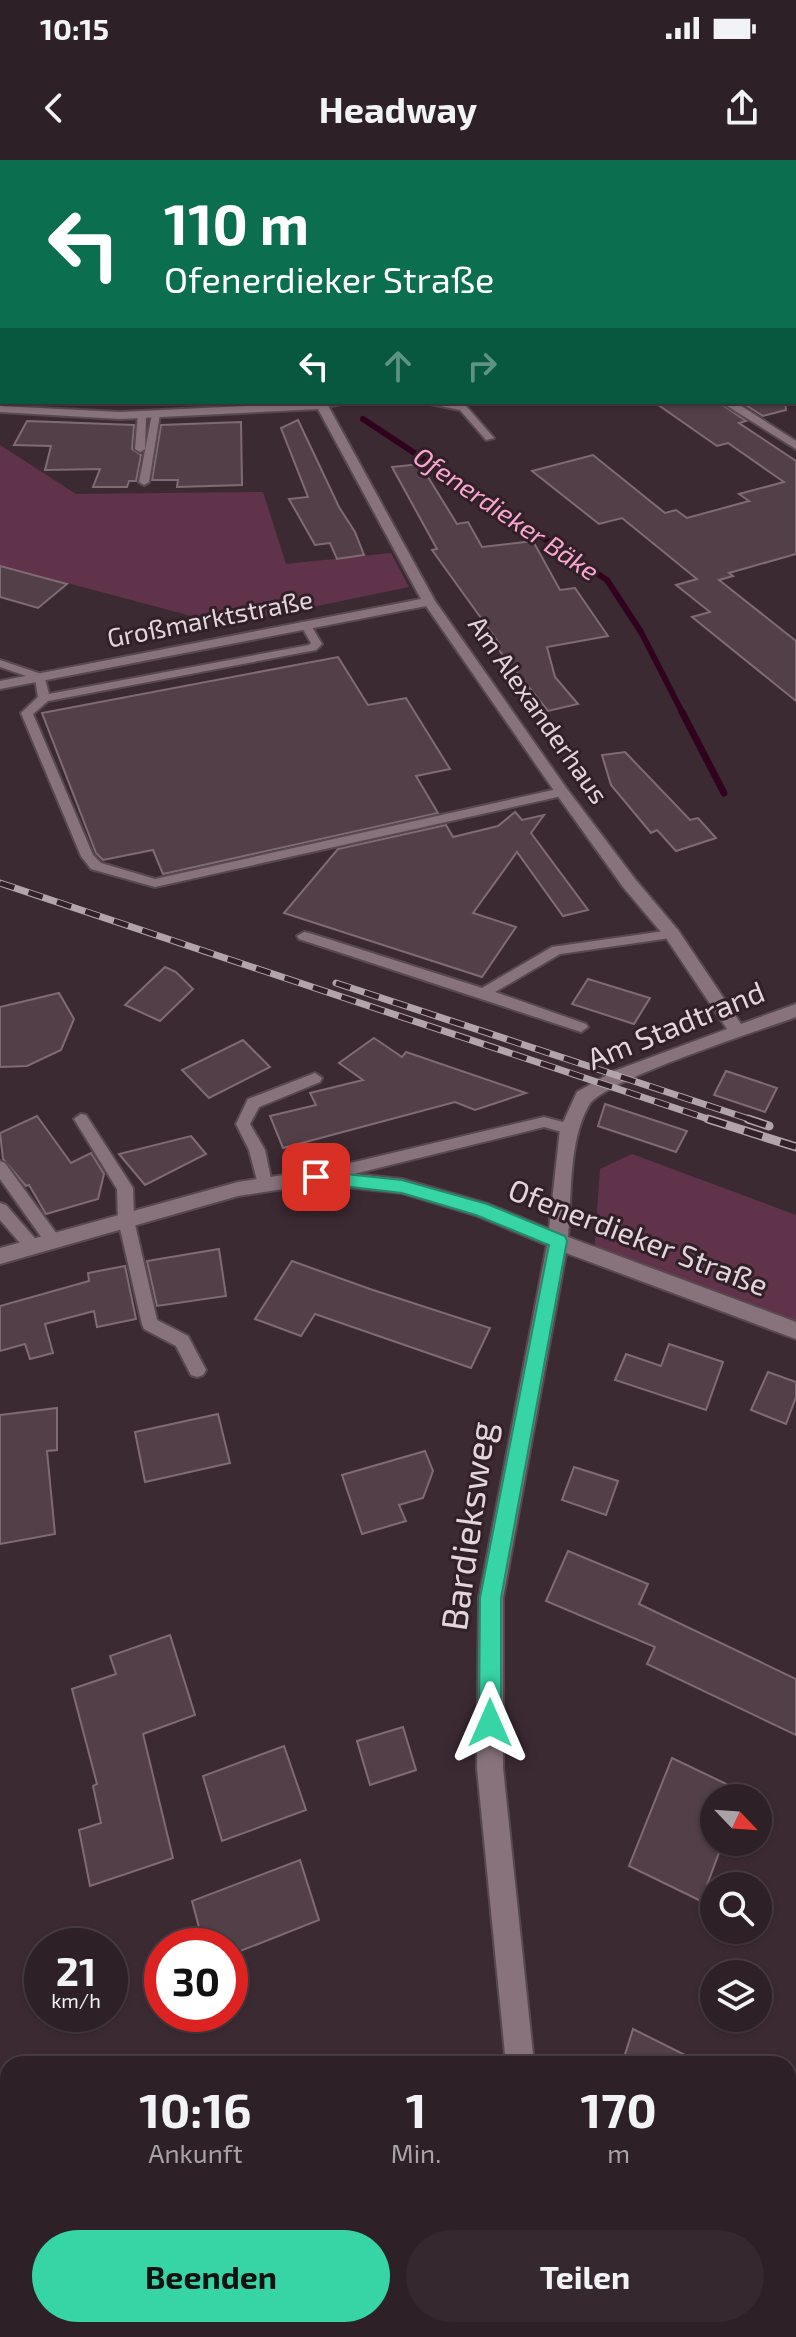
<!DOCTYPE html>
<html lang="de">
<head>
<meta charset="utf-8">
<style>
	body { margin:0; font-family:"Exo 2",sans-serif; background:#35282e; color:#f1f3f6; height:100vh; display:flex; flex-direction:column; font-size:30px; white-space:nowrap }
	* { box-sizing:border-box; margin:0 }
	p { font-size:26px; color:#a7a3a7 }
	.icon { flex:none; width:44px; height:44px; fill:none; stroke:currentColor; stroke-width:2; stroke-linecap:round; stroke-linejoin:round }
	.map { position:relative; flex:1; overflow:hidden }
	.details { position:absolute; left:0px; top:1896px; width:796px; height:282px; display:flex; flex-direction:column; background:#2d2026; border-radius:24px 24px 0 0; box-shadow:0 2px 6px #0004,0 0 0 2px #483e43 }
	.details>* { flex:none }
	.top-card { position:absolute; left:0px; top:0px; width:796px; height:244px; box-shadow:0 2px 6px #0004,0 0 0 2px #483e43; background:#0b6e4f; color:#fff; overflow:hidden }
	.needle { width:52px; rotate:115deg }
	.tools { position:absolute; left:700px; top:1624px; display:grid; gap:16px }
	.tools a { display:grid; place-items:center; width:72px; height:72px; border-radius:50%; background:#2d2026; box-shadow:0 2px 6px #0004,0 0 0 2px #483e43; font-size:40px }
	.speed { position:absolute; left:24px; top:1768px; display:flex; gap:16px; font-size:40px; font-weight:700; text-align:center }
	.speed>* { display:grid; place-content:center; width:104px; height:104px; border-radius:50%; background:#2d2026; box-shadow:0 2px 6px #0004,0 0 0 2px #483e43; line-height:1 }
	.speed small { font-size:20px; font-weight:400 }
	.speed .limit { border:12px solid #d22; background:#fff; color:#111 }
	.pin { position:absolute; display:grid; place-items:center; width:68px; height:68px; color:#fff; margin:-34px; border-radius:16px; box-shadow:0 4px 12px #0006 }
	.me { position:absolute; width:88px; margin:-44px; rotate:0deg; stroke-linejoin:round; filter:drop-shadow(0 0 6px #0008) }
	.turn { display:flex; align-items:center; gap:28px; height:168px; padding:0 32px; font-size:36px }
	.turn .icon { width:104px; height:104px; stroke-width:2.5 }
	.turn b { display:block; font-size:56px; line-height:68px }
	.lanes { display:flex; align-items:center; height:76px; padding:0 32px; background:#0003; justify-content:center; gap:40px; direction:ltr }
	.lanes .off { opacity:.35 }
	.eta { display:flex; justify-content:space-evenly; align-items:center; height:136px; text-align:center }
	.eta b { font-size:48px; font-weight:700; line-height:56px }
	.cta { display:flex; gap:16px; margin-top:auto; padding:16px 32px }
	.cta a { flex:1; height:92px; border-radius:48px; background:#37d4a6; color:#111; font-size:32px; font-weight:700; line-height:92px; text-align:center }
	.cta a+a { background:#35282e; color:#f1f3f6 }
	.status { display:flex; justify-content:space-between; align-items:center; height:56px; padding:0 40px; background:#2d2026; direction:ltr }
	.status svg { height:22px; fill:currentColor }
	header { display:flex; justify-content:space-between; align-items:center; height:104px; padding:0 32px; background:#2d2026; font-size:36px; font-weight:700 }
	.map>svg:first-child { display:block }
	.green { fill:#61334b }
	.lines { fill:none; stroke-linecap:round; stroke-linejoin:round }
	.stream-far1 { stroke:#31021e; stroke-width:6 }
	.stream { stroke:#31021e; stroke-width:7 }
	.building { fill:#523f48; stroke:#806b74; stroke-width:2 }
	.lane-casing { stroke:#584951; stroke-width:4 }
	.street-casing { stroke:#584951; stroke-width:4 }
	.lane { fill:#88737d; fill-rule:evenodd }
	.street { fill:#88737d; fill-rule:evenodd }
	.rail-far1-casing { stroke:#b2a4ab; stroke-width:7 }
	.rail-casing { stroke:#b2a4ab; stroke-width:9 }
	.rail-far1 { stroke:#322029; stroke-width:5; stroke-dasharray:15; stroke-linecap:butt }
	.rail { stroke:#322029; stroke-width:6; stroke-dasharray:19; stroke-linecap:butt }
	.route { fill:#37d4a6; stroke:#248a6c; stroke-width:2 }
	.labels { text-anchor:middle; stroke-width:6; stroke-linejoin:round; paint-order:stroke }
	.far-water-label { font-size:26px; font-style:italic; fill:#fba6d1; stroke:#322029 }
	.far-street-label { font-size:26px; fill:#e2d6dc; stroke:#322029 }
	.street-label { font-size:30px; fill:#e2d6dc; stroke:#322029 }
	.near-street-label { font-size:36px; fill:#e2d6dc; stroke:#322029 }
</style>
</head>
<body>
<div class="status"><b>10:15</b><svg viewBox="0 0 49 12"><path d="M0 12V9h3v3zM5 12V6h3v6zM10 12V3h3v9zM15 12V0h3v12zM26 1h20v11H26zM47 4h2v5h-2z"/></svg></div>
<header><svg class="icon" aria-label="back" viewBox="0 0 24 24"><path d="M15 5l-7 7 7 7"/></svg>Headway<svg class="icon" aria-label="share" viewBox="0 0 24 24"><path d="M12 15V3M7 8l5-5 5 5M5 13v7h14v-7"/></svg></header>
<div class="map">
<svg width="796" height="2177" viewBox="0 0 796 2177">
	<rect width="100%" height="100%" fill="#3c2a33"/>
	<g class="green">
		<polygon points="0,285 76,334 263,332 286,404 391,393 409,427 225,465 0,405"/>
		<polygon points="632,994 796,1055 796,1171 594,1096 600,1009"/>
	</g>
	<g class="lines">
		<polyline class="stream-far1" points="363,259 607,420 641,472 683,554"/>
		<polyline class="stream" points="682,552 724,633"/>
	</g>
	<g class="building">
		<polygon points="654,242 718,242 746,261 739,263 796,301 796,394 729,413 733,416 719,420 796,481 796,541 692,457 710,452 676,425 697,419 622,358 599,364 532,311 593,295 665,353 676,350 687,358 749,341 739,334 784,322 728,283 717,286"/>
		<polygon points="741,242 785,242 786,250 763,256"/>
		<polygon points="298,260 339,347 355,372 364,395 337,399 330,383 315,385 289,339 308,337 281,268"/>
		<polygon points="27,261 134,265 132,289 141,295 136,321 129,321 127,327 93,327 100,309 45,310 51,286 14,285"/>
		<polygon points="241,262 242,325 177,327 178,320 152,320 161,265"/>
		<polygon points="420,304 457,364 468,362 482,387 533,381 560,430 575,428 608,476 547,487 555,517 578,544 548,551 494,484 499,483 432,390 437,389 392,307"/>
		<polygon points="0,406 67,424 38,448 0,437"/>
		<polygon points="338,497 368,545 406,538 450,609 416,616 438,653 163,714 153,690 103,700 96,693 42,553"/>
		<polygon points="625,592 690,660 698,658 716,678 676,691 657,670 651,673 611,625 602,595"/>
		<polygon points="515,652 522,660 544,655 531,673 588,750 563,756 517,692 473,753 516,767 482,817 284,753 338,689 446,665 453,677 498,666"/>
		<polygon points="165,807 176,812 193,829 160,861 125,845"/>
		<polygon points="588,819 650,838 634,864 572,844"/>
		<polygon points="59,833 74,859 61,890 27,906 0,907 0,847"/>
		<polygon points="374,878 402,897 406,892 526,933 475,950 455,942 283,988 270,956 316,945 310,933 363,920 339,903"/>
		<polygon points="243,880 270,907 209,938 182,910"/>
		<polygon points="726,911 777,928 765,952 714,935"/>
		<polygon points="605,944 687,971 676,992 598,966"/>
		<polygon points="37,956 71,1003 91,993 104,1014 98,1039 46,1054 29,1025 26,1026 3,999 0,973"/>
		<polygon points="191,976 206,994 145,1025 119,994"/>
		<polygon points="219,1089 226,1136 157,1146 147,1101"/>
		<polygon points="292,1101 370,1129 490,1168 471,1208 315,1154 301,1176 255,1159"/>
		<polygon points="125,1106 136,1159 97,1167 94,1151 45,1164 53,1193 30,1199 25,1184 0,1191 0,1146 89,1121 88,1113"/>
		<polygon points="669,1184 723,1202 706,1250 615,1220 626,1194 661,1206"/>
		<polygon points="768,1212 796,1222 796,1237 786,1264 751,1250"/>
		<polygon points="57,1248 57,1290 47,1291 55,1374 0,1384 0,1255"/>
		<polygon points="218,1254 230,1303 145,1322 135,1272"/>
		<polygon points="425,1291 433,1311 423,1338 399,1345 406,1361 362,1374 342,1315"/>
		<polygon points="574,1307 618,1321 606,1355 562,1340"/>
		<polygon points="568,1391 648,1424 639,1444 796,1519 796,1575 647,1504 655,1487 546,1441"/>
		<polygon points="170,1475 195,1555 143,1574 173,1698 90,1726 79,1670 101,1663 93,1626 97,1624 72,1529 116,1514 110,1496"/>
		<polygon points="403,1567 416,1610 370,1625 357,1581"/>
		<polygon points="284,1586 306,1650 222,1681 203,1616"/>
		<polygon points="672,1598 741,1631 738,1638 714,1638 714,1682 723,1682 701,1741 629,1706"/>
		<polygon points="300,1700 319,1760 230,1795 230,1786 204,1786 192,1741"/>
		<polygon points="633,1869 703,1904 622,1904"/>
	</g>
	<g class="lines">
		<defs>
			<g id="lane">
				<polygon points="351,242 321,248 317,245 324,242"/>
				<polygon points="420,242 466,246 494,278 486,280 460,250"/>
				<polygon points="142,251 146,254 145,289 140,292 135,289 138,254"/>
				<polygon points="156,251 160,254 149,322 144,325 139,322 152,254"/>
				<polygon points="301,462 309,462 322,484 316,490 48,541 33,554 93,695 101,703 155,719 562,628 568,632 562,636 155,727 91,709 81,696 21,553 38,537 35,519 0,507 0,500 44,515 49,534 309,485 311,483 300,464"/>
				<polygon points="672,770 677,771 677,777 560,794 495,832 586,864 588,867 581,872 299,779 297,776 304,772 309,773 482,828 552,787"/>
				<polygon points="315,913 322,918 320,922 259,947 250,964 265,990 272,1024 264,1030 259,1028 249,990 236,964 248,939"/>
				<polygon points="81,954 86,955 133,1028 134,1060 157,1160 188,1176 206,1210 203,1215 197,1217 191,1215 176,1186 144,1169 142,1164 118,1060 117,1029 74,959"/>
				<polygon points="544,957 574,965 576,969 569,974 544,967 317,1023 309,1017 317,1011"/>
				<polygon points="0,1001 5,1003 59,1077 61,1081 59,1085 47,1085 0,1019"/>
				<polygon points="0,1043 6,1045 39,1083 41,1087 39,1091 27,1091 0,1060"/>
			</g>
			<g id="street">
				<polygon points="185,0 193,0 194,2 186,2"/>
				<polygon points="344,0 354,0 355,2 345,2"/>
				<polygon points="703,0 714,0 715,2 704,2"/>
				<polygon points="794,40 796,41 796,47 794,46"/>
				<polygon points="2,64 2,70 0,71 0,65"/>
				<path d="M326 242 435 441 567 629 635 719 678 770 741 864 796 844V857C761 870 604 920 589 945 568 982 572 1035 568 1077L796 1162V1179L566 1093 503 1438V1608L534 1904H506L477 1608 479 1438 547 1085 475 1055 402 1033 316 1024 238 1036 0 1104V1088L238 1022 316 1010 402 1019 488 1044 549 1069 560 969 577 932 614 911 727 869 666 778 623 727 557 635 426 446 0 529V521L421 439 318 249 120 259 0 252V246L120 252Z"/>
				<polygon points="721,242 735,242 796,281 796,289"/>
				<polygon points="788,2104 796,2107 796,2139 788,2136"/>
				<polygon points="529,2170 561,2170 562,2177 530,2177"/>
			</g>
		</defs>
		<use href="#lane" class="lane-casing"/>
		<use href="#street" class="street-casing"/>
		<use href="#lane" class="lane"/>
		<use href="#street" class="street"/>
		<defs>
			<g id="rail-far1">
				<polyline points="0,723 714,961"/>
				<polyline points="336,823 755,961"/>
			</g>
			<g id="rail">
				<polyline points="708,959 796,987"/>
				<polyline points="748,959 769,966"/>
			</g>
		</defs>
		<use href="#rail-far1" class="rail-far1-casing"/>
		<use href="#rail" class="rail-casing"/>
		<use href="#rail-far1" class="rail-far1"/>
		<use href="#rail" class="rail"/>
	</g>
	<polygon class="route" points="316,1011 402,1020 487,1044 565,1076 567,1081 501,1438 501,1563 498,1571 490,1574 482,1571 479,1563 480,1438 549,1085 476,1055 402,1033 309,1022 307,1017 309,1013"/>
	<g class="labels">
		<g class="far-water-label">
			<text transform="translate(506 354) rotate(34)" y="9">Ofenerdieker Bäke</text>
		</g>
		<g class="far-street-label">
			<text transform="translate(210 459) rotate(-11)" y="9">Großmarktstraße</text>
			<text transform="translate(538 550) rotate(55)" y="9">Am Alexanderhaus</text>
		</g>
		<g class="street-label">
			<text transform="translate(676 866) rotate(-22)" y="10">Am Stadtrand</text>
			<text transform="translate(638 1078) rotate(21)" y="10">Ofenerdieker Straße</text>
		</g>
		<g class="near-street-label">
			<text transform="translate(468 1366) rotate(-82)" y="13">Bardieksweg</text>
		</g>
	</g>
</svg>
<div class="tools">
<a><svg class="needle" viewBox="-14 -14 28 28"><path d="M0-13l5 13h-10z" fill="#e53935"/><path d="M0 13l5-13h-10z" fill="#a7a3a7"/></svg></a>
<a><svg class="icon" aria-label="search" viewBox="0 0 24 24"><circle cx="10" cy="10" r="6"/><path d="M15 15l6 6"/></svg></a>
<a><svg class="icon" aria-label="layers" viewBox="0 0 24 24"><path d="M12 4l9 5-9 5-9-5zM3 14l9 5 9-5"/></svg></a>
</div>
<div class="speed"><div>21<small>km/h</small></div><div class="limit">30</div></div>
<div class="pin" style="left:316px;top:1017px;background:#d93025"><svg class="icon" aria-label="arrive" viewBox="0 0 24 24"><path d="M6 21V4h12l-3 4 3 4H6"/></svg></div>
<svg class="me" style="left:490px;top:1563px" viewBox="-20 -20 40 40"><path d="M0-17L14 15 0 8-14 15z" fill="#37d4a6" stroke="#fff" stroke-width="4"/></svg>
<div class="top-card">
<div class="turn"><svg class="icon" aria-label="left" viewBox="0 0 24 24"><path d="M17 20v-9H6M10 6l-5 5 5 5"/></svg><div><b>110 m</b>Ofenerdieker Straße</div></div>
<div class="lanes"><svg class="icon" aria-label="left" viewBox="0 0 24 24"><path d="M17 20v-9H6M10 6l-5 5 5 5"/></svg><svg class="icon off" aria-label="ahead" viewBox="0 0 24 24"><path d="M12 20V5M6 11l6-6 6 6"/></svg><svg class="icon off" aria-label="right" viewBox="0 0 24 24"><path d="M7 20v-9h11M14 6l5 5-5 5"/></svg></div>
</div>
<section class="details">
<div class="eta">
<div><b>10:16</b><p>Ankunft</p></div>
<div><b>1</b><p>Min.</p></div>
<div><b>170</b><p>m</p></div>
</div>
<div class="cta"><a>Beenden</a><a>Teilen</a></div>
</section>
</div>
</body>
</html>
